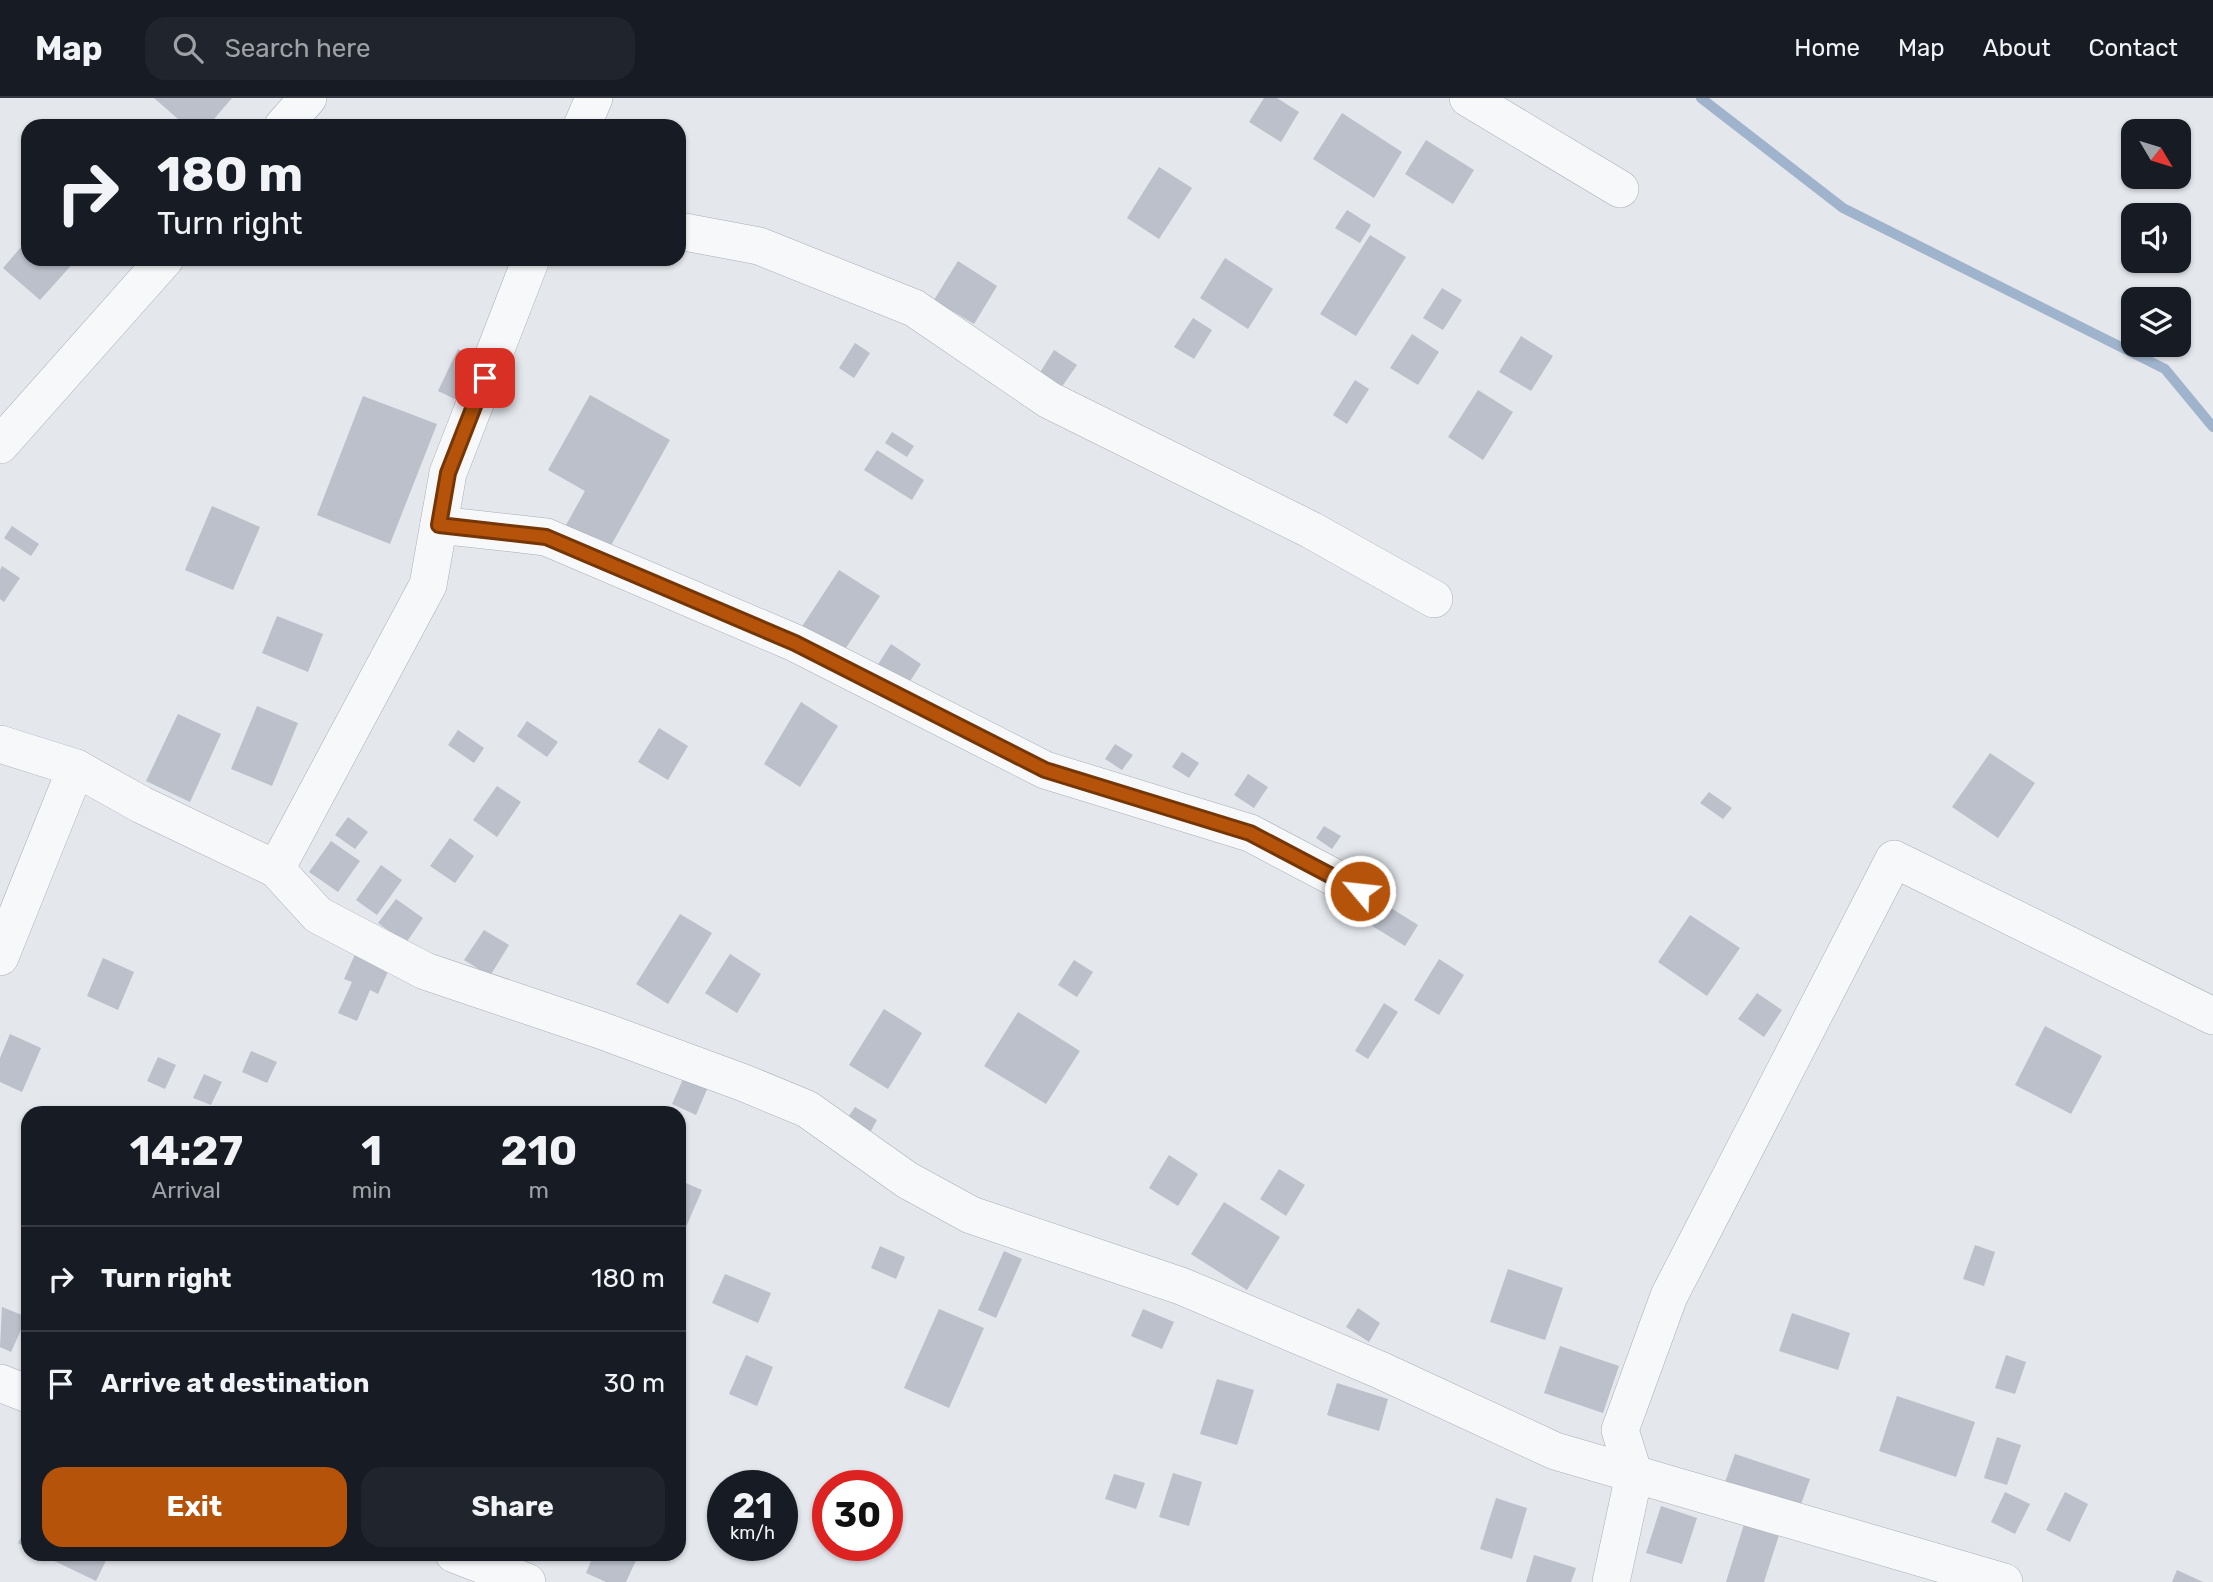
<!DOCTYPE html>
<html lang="en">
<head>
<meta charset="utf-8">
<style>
	body { margin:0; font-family:Rubik,sans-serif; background:#20242c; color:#f1f3f6; height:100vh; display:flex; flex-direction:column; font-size:26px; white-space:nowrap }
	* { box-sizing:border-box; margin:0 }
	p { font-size:23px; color:#9ea1a6 }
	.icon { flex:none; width:38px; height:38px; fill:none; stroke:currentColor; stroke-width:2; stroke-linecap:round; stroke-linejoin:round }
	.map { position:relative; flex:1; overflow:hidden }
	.details { position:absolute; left:21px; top:1008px; width:665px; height:455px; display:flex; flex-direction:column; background:#171b24; border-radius:21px; box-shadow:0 2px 5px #0004 }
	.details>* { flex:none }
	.guide { position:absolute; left:21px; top:21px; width:665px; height:147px; border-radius:21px; box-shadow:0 2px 5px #0004; background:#171b24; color:#f1f3f6; overflow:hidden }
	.needle { width:46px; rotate:128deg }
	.tools { position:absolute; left:2121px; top:21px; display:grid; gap:14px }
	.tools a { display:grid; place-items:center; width:70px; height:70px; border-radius:14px; background:#171b24; box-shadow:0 2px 5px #0004; font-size:35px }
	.speed { position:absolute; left:707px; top:1372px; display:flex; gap:14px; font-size:35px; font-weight:700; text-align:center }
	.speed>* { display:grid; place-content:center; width:91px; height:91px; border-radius:50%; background:#171b24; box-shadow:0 2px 5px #0004; line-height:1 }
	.speed small { font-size:18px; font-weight:400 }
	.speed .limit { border:10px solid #d22; background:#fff; color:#111 }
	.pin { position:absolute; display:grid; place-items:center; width:60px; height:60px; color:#fff; margin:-30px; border-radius:14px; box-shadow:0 4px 10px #0006 }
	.me { position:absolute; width:77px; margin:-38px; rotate:298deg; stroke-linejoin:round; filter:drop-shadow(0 0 5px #0008) }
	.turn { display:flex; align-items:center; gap:24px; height:147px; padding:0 21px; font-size:32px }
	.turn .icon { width:91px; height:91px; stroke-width:2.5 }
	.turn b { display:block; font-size:49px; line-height:60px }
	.eta { display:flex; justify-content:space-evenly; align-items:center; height:119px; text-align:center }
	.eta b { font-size:42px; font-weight:700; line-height:49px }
	.cta { display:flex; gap:14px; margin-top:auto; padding:14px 21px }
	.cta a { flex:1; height:80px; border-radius:21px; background:#b45309; color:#fff; font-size:28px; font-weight:700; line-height:80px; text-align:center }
	.cta a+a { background:#20242c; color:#f1f3f6 }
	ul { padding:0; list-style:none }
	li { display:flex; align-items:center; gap:21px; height:105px; padding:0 21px; border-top:2px solid #363941 }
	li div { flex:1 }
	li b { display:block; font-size:26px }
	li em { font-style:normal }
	header { display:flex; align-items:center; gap:42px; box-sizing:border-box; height:98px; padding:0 35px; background:#171b24; border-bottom:2px solid #363941 }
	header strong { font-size:33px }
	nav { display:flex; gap:38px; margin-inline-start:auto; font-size:24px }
	.search { width:490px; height:63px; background:#20242c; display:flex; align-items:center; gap:18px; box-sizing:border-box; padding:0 24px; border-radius:21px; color:#9ea1a6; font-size:26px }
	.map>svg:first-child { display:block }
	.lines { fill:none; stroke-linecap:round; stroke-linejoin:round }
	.stream { stroke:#9fb4cc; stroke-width:10 }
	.building { fill:#bbc0ca }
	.minor-casing { stroke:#a9aeb7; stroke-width:38 }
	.minor { stroke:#f7f8fa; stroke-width:37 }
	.route-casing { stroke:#753606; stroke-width:18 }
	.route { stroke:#b45309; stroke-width:12 }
</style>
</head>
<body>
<header>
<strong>Map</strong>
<div class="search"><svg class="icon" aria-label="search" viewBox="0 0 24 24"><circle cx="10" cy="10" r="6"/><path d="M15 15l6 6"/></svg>Search here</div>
<nav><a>Home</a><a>Map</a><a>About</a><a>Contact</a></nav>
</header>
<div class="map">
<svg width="2213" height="1484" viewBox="0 0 2213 1484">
	<rect width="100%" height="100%" fill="#e4e7ec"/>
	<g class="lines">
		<polyline class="stream" points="1701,0 1843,110 2165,271 2213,329"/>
	</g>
	<g class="building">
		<polygon points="154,0 232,0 208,28 186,28"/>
		<polygon points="1264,0 1277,0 1299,14 1281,44 1249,24"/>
		<polygon points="1342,15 1402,54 1374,100 1313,61"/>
		<polygon points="1426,42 1474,72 1453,106 1405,76"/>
		<polygon points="1159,69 1192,90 1159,141 1127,120"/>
		<polygon points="1347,112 1371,127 1360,145 1335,130"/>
		<polygon points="1370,137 1406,159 1356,238 1320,216"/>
		<polygon points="28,141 28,161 77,161 40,202 3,170"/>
		<polygon points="1225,160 1273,191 1248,231 1200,200"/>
		<polygon points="958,163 997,188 974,226 934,202"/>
		<polygon points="1442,190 1462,202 1443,232 1423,220"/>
		<polygon points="1193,220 1212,232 1194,261 1174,249"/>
		<polygon points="1412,236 1439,254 1418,287 1390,270"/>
		<polygon points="1521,238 1553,258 1531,293 1499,274"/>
		<polygon points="855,245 870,255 854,280 839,270"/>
		<polygon points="458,251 477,261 457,302 438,293"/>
		<polygon points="1054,252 1077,267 1061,290 1039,276"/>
		<polygon points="1355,282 1369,291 1347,326 1333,317"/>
		<polygon points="1478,292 1513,314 1483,362 1448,339"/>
		<polygon points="590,297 670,342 609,451 566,427 585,393 548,372"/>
		<polygon points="363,298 437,326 390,446 317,417"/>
		<polygon points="892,334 914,348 907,359 885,345"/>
		<polygon points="877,352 924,382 912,402 864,372"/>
		<polygon points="212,408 260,429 233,492 185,472"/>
		<polygon points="12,428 39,446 31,458 4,440"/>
		<polygon points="2,468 20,480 4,504 0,501 0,472"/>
		<polygon points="839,472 880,498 842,556 801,530"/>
		<polygon points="277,518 323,536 308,574 262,555"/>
		<polygon points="891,546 921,566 907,588 877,568"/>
		<polygon points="801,604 838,628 800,689 764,666"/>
		<polygon points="257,608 298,625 272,688 231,671"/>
		<polygon points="178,616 221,636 190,704 146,683"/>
		<polygon points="527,623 558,644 547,659 517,638"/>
		<polygon points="659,630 688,648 668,682 638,664"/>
		<polygon points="458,632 484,650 474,665 448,647"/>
		<polygon points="1115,646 1133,657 1122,672 1105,661"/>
		<polygon points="1182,654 1199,665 1189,680 1172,669"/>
		<polygon points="1990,655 2035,685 1998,740 1952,709"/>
		<polygon points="1248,676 1268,689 1254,710 1234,697"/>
		<polygon points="497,688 521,704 497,739 473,722"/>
		<polygon points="1709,694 1732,710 1723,721 1700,705"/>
		<polygon points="348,719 368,734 355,751 335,737"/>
		<polygon points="1324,728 1341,738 1332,751 1316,740"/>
		<polygon points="450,740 474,758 455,785 430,768"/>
		<polygon points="331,743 360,763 338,794 309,774"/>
		<polygon points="381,767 402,782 377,817 356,802"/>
		<polygon points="396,801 423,820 406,845 378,825"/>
		<polygon points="1383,805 1418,827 1405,848 1369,826"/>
		<polygon points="680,816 712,835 668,906 636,886"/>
		<polygon points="1690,817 1740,850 1707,898 1658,864"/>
		<polygon points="484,832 509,847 490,878 464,862"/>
		<polygon points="357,852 391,867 378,896 370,892 357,923 338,915 352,884 344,881"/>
		<polygon points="730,856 761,876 737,915 705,895"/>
		<polygon points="103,860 134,874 118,912 87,898"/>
		<polygon points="1439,861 1464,877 1439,917 1414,902"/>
		<polygon points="1074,862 1093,874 1077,899 1058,887"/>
		<polygon points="1757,895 1782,912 1764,939 1738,921"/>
		<polygon points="1384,905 1398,914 1368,961 1355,953"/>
		<polygon points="884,911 922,935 888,991 849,967"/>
		<polygon points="1018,914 1080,953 1046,1006 984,968"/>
		<polygon points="2045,928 2102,958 2071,1016 2015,987"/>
		<polygon points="10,936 41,950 22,994 0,984 0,960"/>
		<polygon points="251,953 277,964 267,985 242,974"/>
		<polygon points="158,959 176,967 165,991 147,983"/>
		<polygon points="687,972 711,982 696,1017 672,1006"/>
		<polygon points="204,976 222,984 211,1007 193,1000"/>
		<polygon points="855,1009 877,1022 867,1040 844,1025"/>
		<polygon points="1169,1057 1198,1076 1178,1108 1149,1090"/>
		<polygon points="1279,1071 1305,1087 1286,1118 1260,1101"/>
		<polygon points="679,1082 702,1092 679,1145"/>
		<polygon points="1224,1104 1280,1139 1247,1192 1191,1156"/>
		<polygon points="1975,1147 1995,1154 1984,1188 1963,1181"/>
		<polygon points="880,1148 905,1159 896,1181 871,1170"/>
		<polygon points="1004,1153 1022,1161 996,1220 978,1212"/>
		<polygon points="1508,1171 1563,1190 1545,1242 1490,1224"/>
		<polygon points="725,1176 771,1195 758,1225 712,1205"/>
		<polygon points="2,1209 27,1219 11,1254 0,1249"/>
		<polygon points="1358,1210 1380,1225 1369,1244 1346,1229"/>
		<polygon points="939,1211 984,1230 949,1310 904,1290"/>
		<polygon points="1143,1211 1174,1224 1162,1251 1131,1238"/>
		<polygon points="1792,1215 1850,1235 1838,1272 1779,1253"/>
		<polygon points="1560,1248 1619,1268 1603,1315 1544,1295"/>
		<polygon points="746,1257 773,1269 757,1308 729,1296"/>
		<polygon points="2006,1257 2026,1264 2015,1296 1995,1290"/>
		<polygon points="1217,1281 1254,1292 1237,1347 1200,1336"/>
		<polygon points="1337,1285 1388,1301 1379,1333 1327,1317"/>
		<polygon points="1897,1298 1975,1324 1956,1379 1879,1353"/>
		<polygon points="1997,1339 2021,1347 2007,1387 1984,1380"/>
		<polygon points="1735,1356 1810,1381 1800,1409 1725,1384"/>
		<polygon points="1173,1375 1202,1384 1189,1428 1159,1419"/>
		<polygon points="1114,1376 1145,1385 1136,1411 1105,1401"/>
		<polygon points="2005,1394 2030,1406 2015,1436 1991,1424"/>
		<polygon points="2065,1394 2088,1406 2070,1444 2046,1432"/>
		<polygon points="1496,1400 1527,1410 1512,1461 1480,1451"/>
		<polygon points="1661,1408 1697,1420 1682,1466 1646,1455"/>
		<polygon points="1745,1423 1780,1434 1764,1484 1726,1484"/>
		<polygon points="28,1425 28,1450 18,1445"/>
		<polygon points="40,1456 109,1456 96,1483"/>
		<polygon points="594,1456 639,1456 626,1484 606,1484 586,1475"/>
		<polygon points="1534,1457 1576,1470 1571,1484 1526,1484"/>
		<polygon points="2177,1472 2203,1484 2172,1484"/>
	</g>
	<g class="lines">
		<defs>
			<g id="minor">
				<polyline points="1468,0 1620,91"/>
				<polyline points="283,28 308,0"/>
				<polyline points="582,28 594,0"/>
				<polyline points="679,133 759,148 914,210 1049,302 1311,432 1434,501"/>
				<polyline points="0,347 165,161"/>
				<polyline points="439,427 546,439 795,545 1045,672 1250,735 1360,793"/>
				<polyline points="0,646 76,670 142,707 276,771 318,817 425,873 600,932 744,985 807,1011 907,1082 971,1117 1181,1188 1380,1272 1555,1353 2004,1484"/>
				<polyline points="276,771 428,487 448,375 531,161"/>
				<polyline points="0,859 76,670"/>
				<polyline points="0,1285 28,1296"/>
				<polyline points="454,1456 527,1484"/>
				<polyline points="1611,1484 1634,1377 1620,1332 1669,1198 1894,761 2213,918"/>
			</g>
		</defs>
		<use href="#minor" class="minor-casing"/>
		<use href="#minor" class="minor"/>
	</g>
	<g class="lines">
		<defs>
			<polyline id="route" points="485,280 448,375 439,427 546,439 795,545 1045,672 1250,735 1360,793"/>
		</defs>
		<use href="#route" class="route-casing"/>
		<use href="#route" class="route"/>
	</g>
</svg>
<div class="tools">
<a><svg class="needle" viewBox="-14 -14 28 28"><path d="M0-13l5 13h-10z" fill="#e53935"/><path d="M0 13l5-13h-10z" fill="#9ea1a6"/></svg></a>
<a><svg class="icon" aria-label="sound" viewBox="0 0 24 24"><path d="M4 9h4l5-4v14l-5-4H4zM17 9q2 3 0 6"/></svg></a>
<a><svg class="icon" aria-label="layers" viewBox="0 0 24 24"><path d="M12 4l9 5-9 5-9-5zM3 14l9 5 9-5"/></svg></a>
</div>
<div class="speed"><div>21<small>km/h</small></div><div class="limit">30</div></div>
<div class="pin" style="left:485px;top:280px;background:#d93025"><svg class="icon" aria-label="arrive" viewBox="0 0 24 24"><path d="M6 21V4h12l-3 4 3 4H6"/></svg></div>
<svg class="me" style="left:1360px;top:793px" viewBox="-20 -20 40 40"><circle r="17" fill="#b45309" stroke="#fff" stroke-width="3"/><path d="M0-11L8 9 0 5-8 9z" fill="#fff"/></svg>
<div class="guide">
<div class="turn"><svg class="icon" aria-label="right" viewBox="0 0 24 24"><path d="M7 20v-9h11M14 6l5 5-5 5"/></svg><div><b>180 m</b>Turn right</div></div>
</div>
<section class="details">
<div class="eta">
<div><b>14:27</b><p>Arrival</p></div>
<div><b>1</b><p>min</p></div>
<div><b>210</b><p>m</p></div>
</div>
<ul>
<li><svg class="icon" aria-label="right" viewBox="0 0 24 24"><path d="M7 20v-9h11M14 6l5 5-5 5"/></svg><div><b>Turn right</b></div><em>180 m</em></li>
<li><svg class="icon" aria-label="arrive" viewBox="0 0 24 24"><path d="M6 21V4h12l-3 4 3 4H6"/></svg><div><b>Arrive at destination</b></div><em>30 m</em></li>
</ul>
<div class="cta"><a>Exit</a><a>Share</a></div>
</section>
</div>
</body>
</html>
